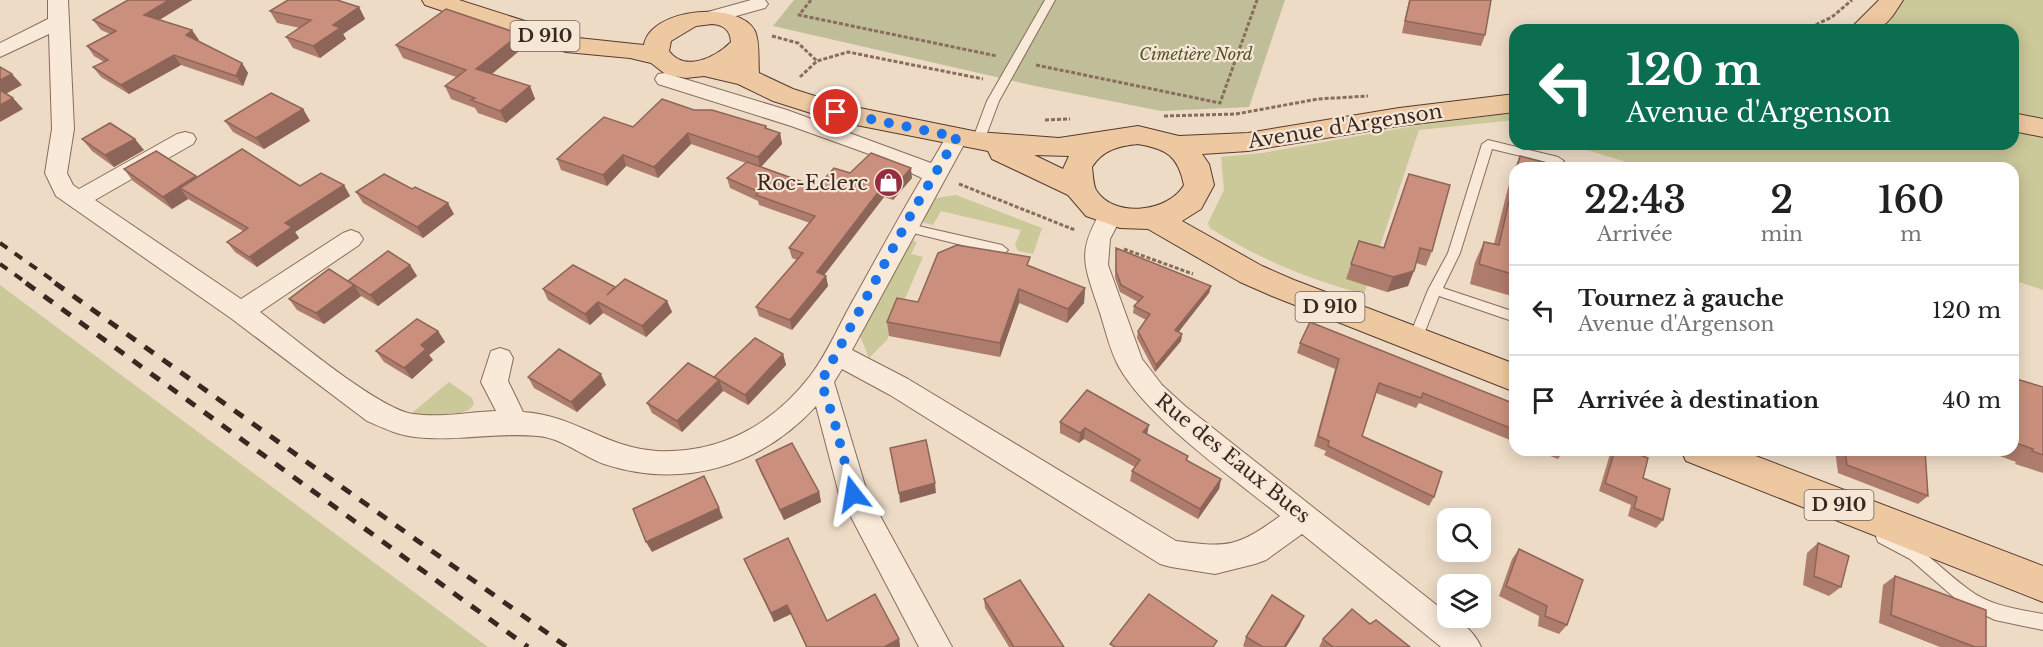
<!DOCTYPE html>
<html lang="fr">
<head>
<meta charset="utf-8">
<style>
	body { margin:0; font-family:"Libre Baskerville",serif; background:#f2f2f2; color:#202124; height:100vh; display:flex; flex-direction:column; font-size:22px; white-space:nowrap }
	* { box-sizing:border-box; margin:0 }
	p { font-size:20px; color:#757577 }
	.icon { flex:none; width:33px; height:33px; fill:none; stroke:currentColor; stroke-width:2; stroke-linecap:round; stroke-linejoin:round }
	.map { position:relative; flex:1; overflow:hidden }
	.side { position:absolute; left:1509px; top:162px; width:510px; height:294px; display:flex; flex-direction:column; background:#fff; border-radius:18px; box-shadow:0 3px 15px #0003 }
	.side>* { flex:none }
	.guide { position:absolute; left:1509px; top:24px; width:510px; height:126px; border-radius:18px; box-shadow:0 3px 15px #0003; background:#0b6e4f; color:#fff; overflow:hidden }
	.controls { position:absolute; left:1437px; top:508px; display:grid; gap:12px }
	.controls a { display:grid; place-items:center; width:54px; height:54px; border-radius:12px; background:#fff; box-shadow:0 3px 15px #0003; font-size:30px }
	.pin { position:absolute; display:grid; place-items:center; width:51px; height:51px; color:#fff; margin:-26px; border:3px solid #fff; border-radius:50%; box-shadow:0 2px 6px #0007 }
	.me { position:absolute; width:66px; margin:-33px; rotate:346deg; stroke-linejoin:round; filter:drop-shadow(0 0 4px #0008) }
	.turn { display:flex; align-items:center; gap:21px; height:126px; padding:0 18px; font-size:27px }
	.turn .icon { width:78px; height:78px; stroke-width:2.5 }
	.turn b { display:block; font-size:42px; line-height:51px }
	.eta { display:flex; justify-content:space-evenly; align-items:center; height:102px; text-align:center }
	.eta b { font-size:36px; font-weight:600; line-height:42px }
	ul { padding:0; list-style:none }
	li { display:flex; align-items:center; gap:18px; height:90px; padding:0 18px; border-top:2px solid #e0e0e0 }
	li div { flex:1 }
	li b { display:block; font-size:22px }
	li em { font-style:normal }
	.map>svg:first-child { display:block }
	.green { fill:#cbc89a }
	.cemetery { fill:#c0be99 }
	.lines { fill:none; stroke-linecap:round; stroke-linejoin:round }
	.lane-casing { stroke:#886c5c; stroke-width:2 }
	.street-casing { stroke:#886c5c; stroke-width:2 }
	.primary-casing { stroke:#563b30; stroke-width:2 }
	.path { stroke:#886c5c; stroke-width:3; stroke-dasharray:4 2; stroke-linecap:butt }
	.lane { fill:#f8e9d9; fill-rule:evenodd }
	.street { fill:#f8e9d9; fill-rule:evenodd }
	.primary { fill:#eec8a0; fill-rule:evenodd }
	.rail-far1 { stroke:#392720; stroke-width:4; stroke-dasharray:9 9; stroke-linecap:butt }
	.rail { stroke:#392720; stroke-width:5; stroke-dasharray:11 11; stroke-linecap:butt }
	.wall { fill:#ae7c6c }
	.shaded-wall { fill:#8d6558 }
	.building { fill:#ca907d; stroke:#8d6558; stroke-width:1.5 }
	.route { stroke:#1a73e8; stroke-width:10; stroke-dasharray:0 18 }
	.labels { text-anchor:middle; stroke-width:4.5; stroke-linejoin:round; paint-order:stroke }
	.far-park-label { font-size:16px; font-style:italic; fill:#515427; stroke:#f5e6d5 }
	.shield { fill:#f5e6d5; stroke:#716056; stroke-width:1.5 }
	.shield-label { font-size:18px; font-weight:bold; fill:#392720 }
	.street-label { font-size:20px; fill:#392720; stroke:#f5e6d5 }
	.poi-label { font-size:20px; fill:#392720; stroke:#f5e6d5; text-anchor:end }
</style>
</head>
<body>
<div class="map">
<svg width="2043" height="647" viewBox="0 0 2043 647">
	<rect width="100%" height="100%" fill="#eddbc6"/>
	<g class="green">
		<polygon points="1903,0 2043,0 2043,124 2013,118 2013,30 1877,30 1898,11"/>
		<path d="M1515 113V120L1419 130 1364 294C1308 279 1259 259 1210 228L1208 223 1224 190 1221 157 1262 153 1420 125Z"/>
		<polygon points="2013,127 2043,133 2043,290 2013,280 2013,168 1646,168 1587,150 1587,144 2013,144"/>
		<polygon points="956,195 1042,228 1033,254 1018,251 1015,245 1021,230 941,211 933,225 921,222 930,199"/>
		<polygon points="910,240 917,242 911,254 923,257 887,340 869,358 860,336"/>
		<polygon points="0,285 488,647 0,647"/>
		<polygon points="449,382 472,398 474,404 469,410 460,413 407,417"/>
	</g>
	<polygon class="cemetery" points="794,0 1285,0 1249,107 1161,111 1035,86 773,26"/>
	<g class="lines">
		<defs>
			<g id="lane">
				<polygon points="1045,0 1055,0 999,101 984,141 982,144 974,144 972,141 987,101"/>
				<polygon points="1488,140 1558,157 1564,161 1558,165 1492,149 1460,253 1443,288 1515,312 1515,322 1439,296 1420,344 1410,344 1408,340 1428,290 1448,253 1482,144"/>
				<polygon points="905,223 1002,245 1008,250 1002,255 901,230 899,227"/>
				<path d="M1884 530C1920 543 1938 567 1968 589 1990 606 2017 609 2043 614V630L1995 620 1974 610 1957 600 1910 559 1878 542 1876 537 1878 532Z"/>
			</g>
			<g id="street">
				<path d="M48 0H68L74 129 67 173 73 185 79 189 177 134 185 132 193 134 196 139 193 144 95 200 241 299 343 233 351 230 359 233 363 239 359 245 260 312C292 336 378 409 413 414 440 418 468 412 496 411L481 382 491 351 500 348 509 351 513 358 508 381 523 412C575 415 605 448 657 451 720 454 772 425 810 376 828 353 840 322 855 297 877 257 899 217 922 178L869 154 791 126 658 84 655 79 658 74 665 73 787 110 931 163 949 132 957 130 965 132 968 137 852 350 908 379 1176 541C1229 548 1237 547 1280 516 1232 477 1149 420 1119 367 1109 349 1105 327 1098 307 1083 262 1077 251 1103 208L1111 206 1119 208 1123 214 1110 239 1108 265 1142 359 1162 385 1185 406 1448 614V618C1461 618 1476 635 1481 647H1441L1302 534 1266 560 1255 564 1215 574 1171 567 1160 564 890 395 842 369 834 382 867 492 952 647H919L839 494 816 406C761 466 683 490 604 464 582 456 562 438 538 436 497 432 455 442 415 437 398 435 383 428 367 421L232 319 56 196 45 173 52 129 49 34 0 57V43L48 19Z"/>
				<polygon points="751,0 765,0 768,4 765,8 711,23 701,17 704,13"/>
			</g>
			<g id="primary">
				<path d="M422 0H459L578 38 644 45C650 8 739 0 755 31 760 43 758 60 759 73L793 89 840 104 978 132 1059 138 1138 126 1179 136 1248 133 1399 108 1515 94V112L1399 126 1248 151 1202 154 1209 164 1214 185 1201 209 1182 221 1262 266 1294 280 1515 364V392L1272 296 1240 282 1148 229 1120 228 1086 216 1068 195 992 159 988 151 836 121 773 101 738 84 704 76 686 78 674 76 664 73 651 63 630 58 566 52 425 5ZM712 24C724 25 730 30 731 42 716 57 685 73 669 51L671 41 696 26ZM1138 144C1167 149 1178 156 1184 185 1169 212 1114 219 1096 190 1093 184 1093 174 1092 167 1103 150 1118 146 1138 144ZM1034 155 1069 156 1063 169Z"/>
				<path d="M1879 0H1903C1885 29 1883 30 1849 30Z"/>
				<polygon points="2013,113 2043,119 2043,137 2013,131"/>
				<polygon points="1681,450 1740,450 2043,566 2043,602 1686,461"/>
			</g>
		</defs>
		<use href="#lane" class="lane-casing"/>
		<use href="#street" class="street-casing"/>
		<use href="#primary" class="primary-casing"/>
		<g class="path">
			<polyline points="811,0 799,15 997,56"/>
			<polyline points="1805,30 1832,17 1852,0"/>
			<polyline points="772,36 798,43 817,61"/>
			<polyline points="1036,65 1220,103 1257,0"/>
			<polyline points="800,77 817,61 848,52 983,79"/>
			<polyline points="1164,116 1236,114 1318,99 1368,96"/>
			<polyline points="1045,120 1070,119"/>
			<polyline points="959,184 1075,230"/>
			<polyline points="1124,249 1193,274"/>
		</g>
		<use href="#lane" class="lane"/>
		<use href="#street" class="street"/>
		<use href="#primary" class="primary"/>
		<g class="rail-far1">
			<polyline points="0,243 58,284"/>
			<polyline points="0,264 28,284"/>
		</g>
		<g class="rail">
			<polyline points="26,283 528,647"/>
			<polyline points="55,283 567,647"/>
		</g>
	</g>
	<g class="wall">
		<polygon points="128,0 192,0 159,20 242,63 248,73 243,86 181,65 129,94 101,77 93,67 104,62 94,56 87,46 110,34 101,30 93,20"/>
		<polygon points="1409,0 1491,0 1485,35 1481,46 1402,33"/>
		<polygon points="359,7 365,19 343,34 346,39 320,58 293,48 286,37 300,28 277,23 270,11"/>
		<polygon points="520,34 525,46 492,74 530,86 535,99 506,123 478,113 475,108 451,99 445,86 456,77 403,58 396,45"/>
		<polygon points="303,109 310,121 264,149 233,132 225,121"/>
		<polygon points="694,110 766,126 767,128 780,133 782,144 761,167 817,187 850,173 912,178 893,200 884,197 824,275 826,276 828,286 792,330 759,316 756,307 797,260 792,258 789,248 810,223 759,205 758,201 730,188 727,178 746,163 691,144 658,178 626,166 607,186 561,170 557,159 633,127"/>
		<polygon points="82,139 144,150 114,167 92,151"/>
		<polygon points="1520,156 1566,168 1515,168 1515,297 1470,284 1475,262 1484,242 1494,244 1511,176"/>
		<polygon points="124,169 196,176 197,177 300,186 344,185 350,196 295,232 299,238 257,267 235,252 227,242 243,231 188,199 172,209 133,181"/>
		<polygon points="1409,174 1432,251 1426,266 1416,263 1408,286 1387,292 1346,279 1359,241 1383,248"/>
		<polygon points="356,192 454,214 423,238 363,203"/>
		<polygon points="1116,248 1211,286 1209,293 1178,332 1182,334 1181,341 1155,372 1137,338 1138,331 1146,320 1133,313 1134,306 1138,302 1120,292 1115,278"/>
		<polygon points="410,265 417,276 378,306 361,296 324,324 297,310 289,299"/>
		<polygon points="1030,266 1085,288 1084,303 1067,323 1019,303 1000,357 889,336 887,322 918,302"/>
		<polygon points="615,288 667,301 672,312 646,337 603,313 590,325 548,300 543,289"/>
		<polygon points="438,331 445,342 429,355 433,360 412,379 384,362 376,351"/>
		<polygon points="1300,343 1515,404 1515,442 1419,403 1416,408 1376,393 1362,436 1434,497 1429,506 1324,455 1326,451 1314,446 1335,369 1297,353"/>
		<polygon points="783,354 786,365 748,405 723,391 682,432 652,413 647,403 714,377"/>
		<polygon points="528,377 606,385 577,412 534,388"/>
		<polygon points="2013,378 2043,387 2043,473 2015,464 2016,462 1983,450 2013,450"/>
		<polygon points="1060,422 1147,435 1188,456 1187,461 1221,479 1219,489 1198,519 1130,481 1132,471 1135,467 1084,439 1079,443 1060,433"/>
		<polygon points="1535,450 1564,450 1558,459"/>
		<polygon points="1613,450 1628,450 1643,478 1663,520 1656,528 1628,516 1631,505 1599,491 1610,454"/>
		<polygon points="1835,450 1925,450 1928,496 1918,504 1838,473"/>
		<polygon points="756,460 819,492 821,502 784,520 760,471"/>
		<polygon points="1818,543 1841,587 1829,596 1803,585 1807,553"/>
		<polygon points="1519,549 1567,625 1559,634 1538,626 1539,616 1499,596 1512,559"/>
		<polygon points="744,559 827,621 899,639 900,647 806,647 791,614 774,622"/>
		<polygon points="1895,576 1986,647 1940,647 1879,623 1883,585"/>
		<polygon points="984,599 1064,647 1009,647 985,608"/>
		<polygon points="1370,624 1410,647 1319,647 1323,639"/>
		<polygon points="1300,625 1286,647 1245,647 1243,646 1246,637"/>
	</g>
	<g class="shaded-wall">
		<polygon points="169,0 192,0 151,25 144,15"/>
		<polygon points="359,7 365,19 343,34 346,39 320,58 313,46 333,25"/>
		<polygon points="192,30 199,40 192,45 186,35"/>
		<polygon points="520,34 525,46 482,82 476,69"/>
		<polygon points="174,55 181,65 129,94 121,85"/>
		<polygon points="242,63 248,73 243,86 236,76"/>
		<polygon points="12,74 22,85 2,96 0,93 0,80"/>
		<polygon points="530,86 535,99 506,123 500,111"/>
		<polygon points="13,98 23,109 0,122 0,105"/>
		<polygon points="303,109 310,121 264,149 256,138"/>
		<polygon points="688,133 691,144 658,178 654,167"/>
		<polygon points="780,133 782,144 760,168 758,157"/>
		<polygon points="135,139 144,150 114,167 105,155"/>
		<polygon points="623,155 626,166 607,186 603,175"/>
		<polygon points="911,168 912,178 893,200 892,190"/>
		<polygon points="196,176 205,188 180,188 188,199 172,209 163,197"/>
		<polygon points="344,185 350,196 295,232 299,238 257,267 249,257 285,223"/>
		<polygon points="883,186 884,197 819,282 817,272"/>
		<polygon points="448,203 454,214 423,238 417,227"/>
		<polygon points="410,265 417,276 378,306 370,295"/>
		<polygon points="1414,271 1408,286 1387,292 1393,277"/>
		<polygon points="826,276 828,286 792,330 790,320"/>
		<polygon points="354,285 361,296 324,324 316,313"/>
		<polygon points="1211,286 1209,293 1174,338 1175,330"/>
		<polygon points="1085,288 1084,303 1067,323 1068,309"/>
		<polygon points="1019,289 1019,303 1000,357 1000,343"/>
		<polygon points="667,301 672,312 646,337 642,326"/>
		<polygon points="598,302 603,313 590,325 585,314"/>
		<polygon points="438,331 445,342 429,355 433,360 412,379 404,368 421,345"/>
		<polygon points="1182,334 1181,341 1155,372 1156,365"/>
		<polygon points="783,354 786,365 748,405 745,395"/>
		<polygon points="601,374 606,385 577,412 571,402"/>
		<polygon points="719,380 723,391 682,432 677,421"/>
		<polygon points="1149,425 1147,435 1143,432"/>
		<polygon points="1085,428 1084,439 1079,443 1080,433"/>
		<polygon points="1221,479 1219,489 1198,519 1200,509"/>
		<polygon points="935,483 936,493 900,503 899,493"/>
		<polygon points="819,492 821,502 784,520 780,510"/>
		<polygon points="719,508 723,518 652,552 646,542"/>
		<polygon points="787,605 791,614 774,622 771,613"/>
		<polygon points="1304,616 1300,625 1286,647 1284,647"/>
		<polygon points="899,639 900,647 884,647"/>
	</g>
	<g class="building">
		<polygon points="128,0 169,0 144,15 192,30 186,35 242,63 236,76 174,55 121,85 93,67 108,60 87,46 116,31 93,20"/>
		<polygon points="288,0 337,0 359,7 333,25 340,28 313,46 286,37 311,20 270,11"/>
		<polygon points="1410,0 1491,0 1485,35 1405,21"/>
		<polygon points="446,9 520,34 476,69 530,86 500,111 471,100 475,98 445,86 466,70 396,45"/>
		<polygon points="0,67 12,74 0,80"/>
		<polygon points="0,90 13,98 0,105"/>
		<polygon points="271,93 303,109 256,138 225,121"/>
		<polygon points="662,99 694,110 712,110 766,126 765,128 780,133 758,157 688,133 654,167 623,155 603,175 557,159 604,117 633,127"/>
		<polygon points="110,123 135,139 105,155 82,139"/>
		<polygon points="242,149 300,186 321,173 344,185 285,223 292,227 249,257 227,242 248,228 180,188"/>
		<polygon points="156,151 196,176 163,197 124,169"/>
		<polygon points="871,153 911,168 892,190 883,186 817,272 826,276 790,320 756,307 803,253 789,248 815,216 756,195 759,192 727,178 747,162 817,187 834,168 850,173"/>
		<polygon points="1520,156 1566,168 1517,168"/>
		<polygon points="384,174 412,189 415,187 448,203 417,227 356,192"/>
		<polygon points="1409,174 1450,185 1432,251 1420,248 1414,271 1393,277 1351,264 1359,241 1384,248"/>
		<polygon points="1515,175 1515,275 1479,264 1484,242 1499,245"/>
		<polygon points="957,245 1030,257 1027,265 1085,288 1068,309 1019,289 1000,343 887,322 897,298 918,302 938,253"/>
		<polygon points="1116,248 1211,286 1175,330 1182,334 1156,365 1138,331 1150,314 1134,306 1143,297 1121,285 1116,271"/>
		<polygon points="388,251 410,265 370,295 348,281"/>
		<polygon points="573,265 615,287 607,295 625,279 667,301 642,326 598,302 585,314 543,289"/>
		<polygon points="329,269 354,285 316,313 289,299"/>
		<polygon points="417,319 438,331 421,345 426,349 404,368 376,351"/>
		<polygon points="1310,322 1515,404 1515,430 1423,393 1421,398 1379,383 1362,436 1442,472 1434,497 1328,446 1329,441 1318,436 1339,359 1300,343"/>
		<polygon points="755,338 783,354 745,395 714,377"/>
		<polygon points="559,349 601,374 571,402 528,377"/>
		<polygon points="688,363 719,380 677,421 647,403"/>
		<polygon points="2013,378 2043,387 2043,455 2032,451 2033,449 2013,442"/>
		<polygon points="1087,390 1149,425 1143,432 1188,456 1186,460 1221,479 1200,509 1132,471 1140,460 1085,428 1080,433 1060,422"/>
		<polygon points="926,440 935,483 899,493 890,448"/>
		<polygon points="792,443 819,492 780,510 756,460"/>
		<polygon points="1615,450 1628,450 1648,458 1643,478 1670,489 1663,520 1634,508 1637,497 1605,483"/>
		<polygon points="1845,450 1925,450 1928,496 1847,465"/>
		<polygon points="704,476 719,508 646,542 633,509"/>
		<polygon points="788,538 827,621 875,594 899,639 884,647 807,647 787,605 771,613 744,559"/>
		<polygon points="1818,543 1849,556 1841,587 1814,576"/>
		<polygon points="1519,549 1583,580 1567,625 1545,616 1547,606 1506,586"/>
		<polygon points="1895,576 1986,610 1986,647 1975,647 1891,615"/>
		<polygon points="1020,580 1064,647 1014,647 984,599"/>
		<polygon points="1149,594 1217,641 1213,647 1115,647 1110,644"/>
		<polygon points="1272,595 1304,616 1284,647 1263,647 1246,637"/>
		<polygon points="1352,609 1370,624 1376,620 1410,647 1333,647 1323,639"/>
	</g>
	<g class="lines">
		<polyline class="route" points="836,112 957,137 914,209 821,382 834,420 853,494"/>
	</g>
	<defs>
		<symbol id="shop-disc" viewBox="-11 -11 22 22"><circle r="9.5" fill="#952e40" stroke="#f5e6d5"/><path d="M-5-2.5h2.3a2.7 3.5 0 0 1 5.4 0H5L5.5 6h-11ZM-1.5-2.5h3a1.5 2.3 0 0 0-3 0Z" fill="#fff"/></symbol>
	</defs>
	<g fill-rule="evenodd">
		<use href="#shop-disc" x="872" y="166" width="33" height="33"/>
	</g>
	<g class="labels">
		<g class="far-park-label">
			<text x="1196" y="60">Cimetière Nord</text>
		</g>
		<g class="shield">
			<rect x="510.5" y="21" width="69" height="30" rx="4.5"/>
			<rect x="1295.5" y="292" width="69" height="30" rx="4.5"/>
			<rect x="1804.5" y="490" width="69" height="30" rx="4.5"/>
		</g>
		<g class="shield-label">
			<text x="545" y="42">D 910</text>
			<text x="1330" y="313">D 910</text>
			<text x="1839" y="511">D 910</text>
		</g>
		<g class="street-label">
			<text transform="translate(1345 126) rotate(-9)" y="7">Avenue d'Argenson</text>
			<text transform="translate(1233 458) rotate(39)" y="7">Rue des Eaux Bues</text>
		</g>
		<g class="poi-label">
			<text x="868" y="190">Roc-Eclerc</text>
		</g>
	</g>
</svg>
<div class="controls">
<a><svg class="icon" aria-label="search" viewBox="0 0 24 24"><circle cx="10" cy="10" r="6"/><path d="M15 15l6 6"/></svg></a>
<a><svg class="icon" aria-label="layers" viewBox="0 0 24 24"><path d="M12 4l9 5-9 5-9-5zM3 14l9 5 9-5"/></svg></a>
</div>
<div class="pin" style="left:836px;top:112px;background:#d93025"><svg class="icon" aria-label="arrive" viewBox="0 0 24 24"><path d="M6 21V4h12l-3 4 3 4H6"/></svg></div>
<svg class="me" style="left:853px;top:494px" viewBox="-20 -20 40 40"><path d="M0-17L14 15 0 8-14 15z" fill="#1a73e8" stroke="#fff" stroke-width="4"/></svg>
<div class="guide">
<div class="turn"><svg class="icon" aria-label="left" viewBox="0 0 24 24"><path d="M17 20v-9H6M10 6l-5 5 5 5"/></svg><div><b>120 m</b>Avenue d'Argenson</div></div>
</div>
<section class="side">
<div class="eta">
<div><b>22:43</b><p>Arrivée</p></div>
<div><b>2</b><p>min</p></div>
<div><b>160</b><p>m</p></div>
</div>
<ul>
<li><svg class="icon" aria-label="left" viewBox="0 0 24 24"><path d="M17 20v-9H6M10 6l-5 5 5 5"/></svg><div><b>Tournez à gauche</b><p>Avenue d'Argenson</p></div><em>120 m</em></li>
<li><svg class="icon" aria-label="arrive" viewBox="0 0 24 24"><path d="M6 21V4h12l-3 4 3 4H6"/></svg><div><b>Arrivée à destination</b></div><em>40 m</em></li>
</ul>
</section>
</div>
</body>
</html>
